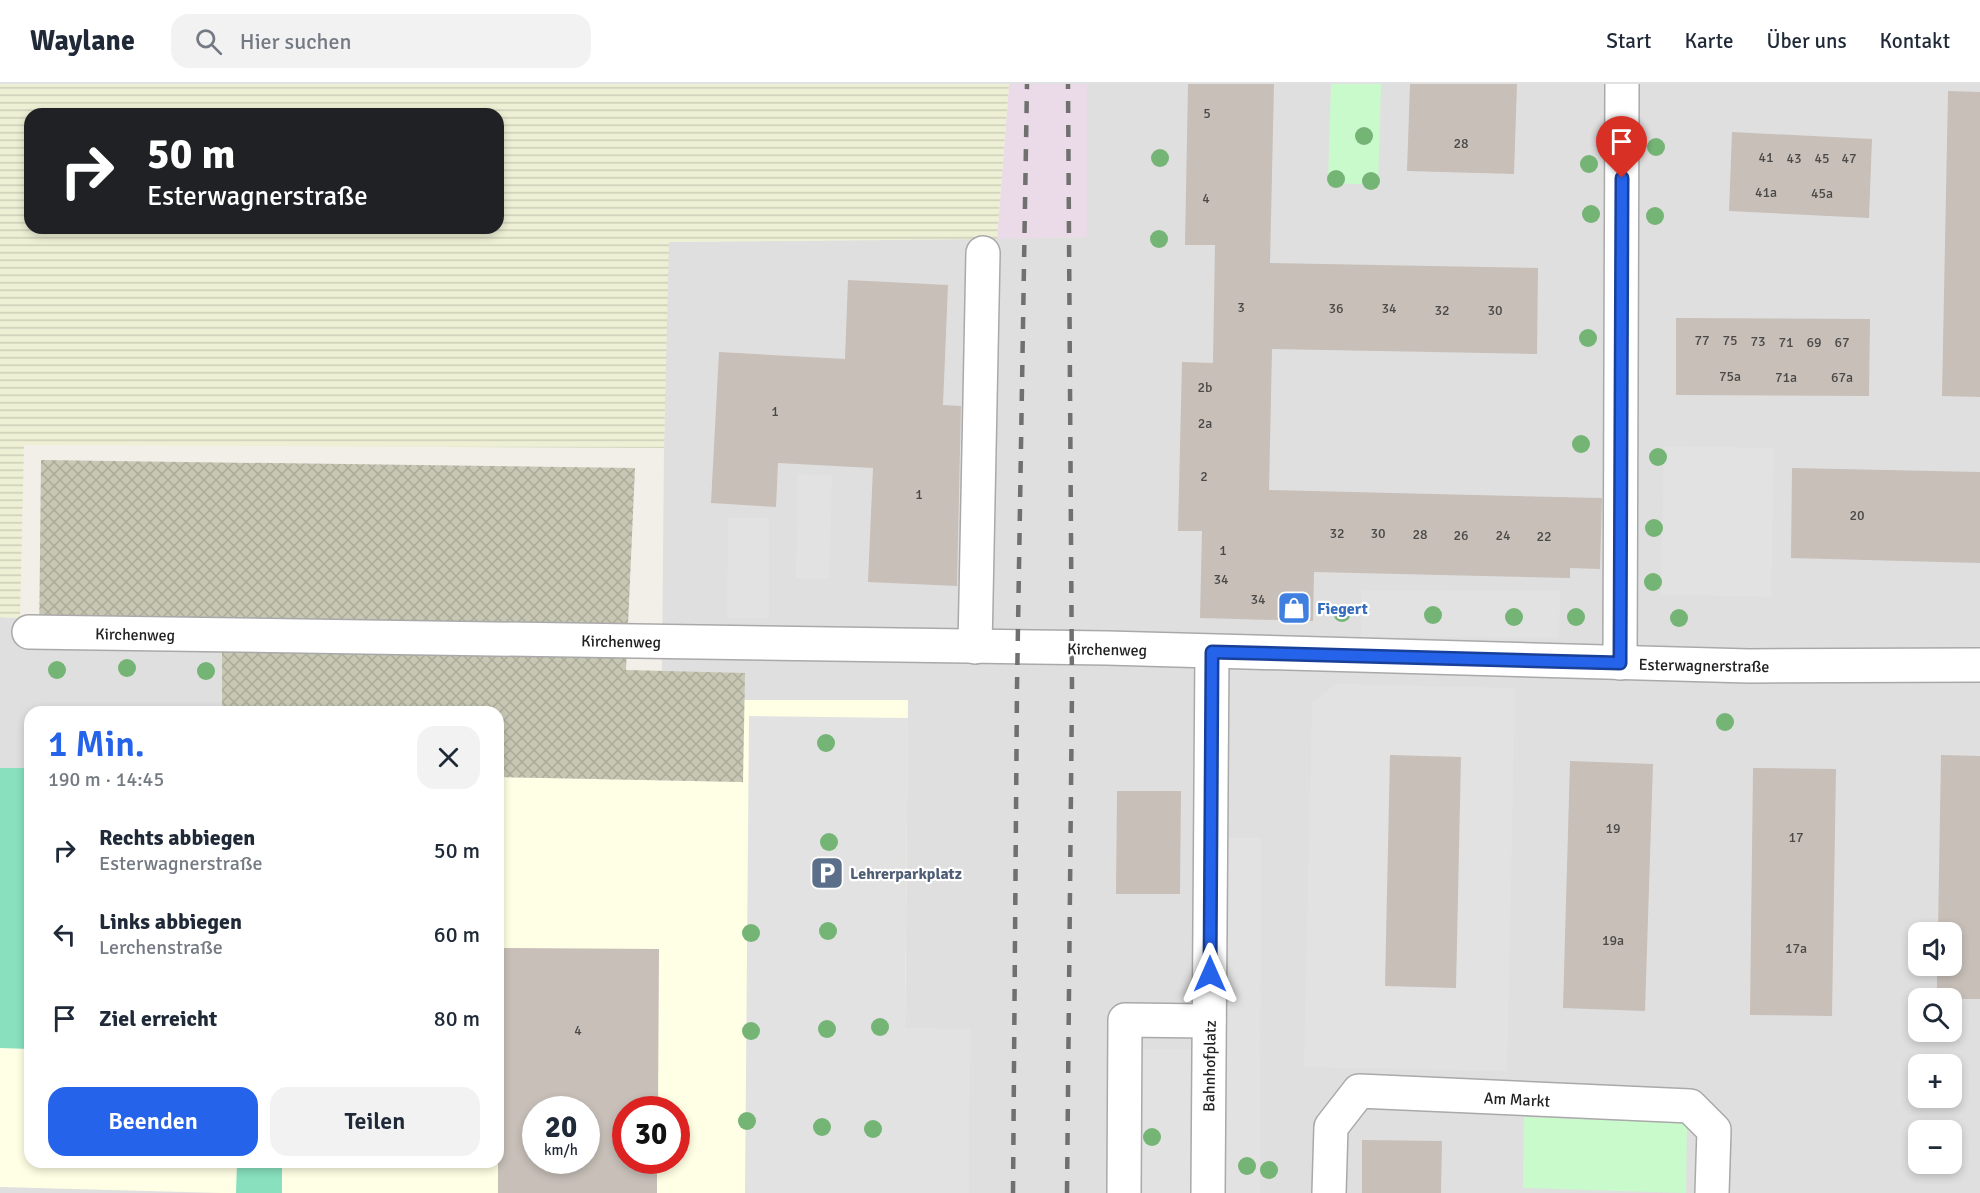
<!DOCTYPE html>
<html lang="de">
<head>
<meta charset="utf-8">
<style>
	body { margin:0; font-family:Signika,sans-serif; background:#f2f2f3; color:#1f2937; height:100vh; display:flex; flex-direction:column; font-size:22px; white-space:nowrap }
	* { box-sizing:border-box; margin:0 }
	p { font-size:20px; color:#747a83 }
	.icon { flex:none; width:33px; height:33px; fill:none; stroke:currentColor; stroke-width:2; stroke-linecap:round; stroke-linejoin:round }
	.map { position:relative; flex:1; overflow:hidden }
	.panel { position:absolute; left:24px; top:622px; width:480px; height:462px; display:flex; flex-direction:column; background:#fff; border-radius:18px; box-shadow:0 3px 9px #0003 }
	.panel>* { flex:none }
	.banner { position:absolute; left:24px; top:24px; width:480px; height:126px; border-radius:18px; box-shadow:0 3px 9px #0003; background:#202124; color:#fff; overflow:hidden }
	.fabs { position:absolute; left:1908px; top:838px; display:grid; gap:12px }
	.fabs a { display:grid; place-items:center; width:54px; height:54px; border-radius:12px; background:#fff; box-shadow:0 3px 9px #0003; font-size:30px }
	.speed { position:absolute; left:522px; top:1012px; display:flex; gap:12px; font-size:30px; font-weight:700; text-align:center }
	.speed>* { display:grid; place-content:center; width:78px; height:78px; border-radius:50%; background:#fff; box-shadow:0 3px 9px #0003; line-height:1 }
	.speed small { font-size:15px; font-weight:400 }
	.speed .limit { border:9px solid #d22; background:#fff; color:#111 }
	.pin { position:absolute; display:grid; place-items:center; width:51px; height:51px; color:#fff; margin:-62px -26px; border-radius:50% 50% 50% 0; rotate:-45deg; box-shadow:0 0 6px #0007 }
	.pin .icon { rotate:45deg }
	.me { position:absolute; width:66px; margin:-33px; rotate:0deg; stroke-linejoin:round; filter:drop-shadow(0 0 4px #0008) }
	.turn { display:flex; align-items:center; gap:21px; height:126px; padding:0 24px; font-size:27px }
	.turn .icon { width:78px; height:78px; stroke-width:2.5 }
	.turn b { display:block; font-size:42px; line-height:51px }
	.round { display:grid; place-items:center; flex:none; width:63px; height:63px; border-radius:18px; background:#f2f2f3 }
	.overview { display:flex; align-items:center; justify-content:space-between; height:102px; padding:0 24px }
	h1 { font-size:36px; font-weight:600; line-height:45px; color:#2563eb }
	.action { display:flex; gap:12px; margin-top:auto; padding:12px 24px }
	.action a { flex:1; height:69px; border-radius:18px; background:#2563eb; color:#fff; font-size:24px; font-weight:600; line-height:69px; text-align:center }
	.action a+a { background:#f2f2f3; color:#1f2937 }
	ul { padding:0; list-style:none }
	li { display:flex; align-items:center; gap:18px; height:84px; padding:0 24px }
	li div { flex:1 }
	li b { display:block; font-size:22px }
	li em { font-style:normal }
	header { display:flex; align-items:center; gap:36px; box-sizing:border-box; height:84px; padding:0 30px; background:#fff; border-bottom:2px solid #e0e1e3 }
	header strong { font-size:28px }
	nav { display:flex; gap:33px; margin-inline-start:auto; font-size:21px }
	.search { width:420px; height:54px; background:#f2f2f3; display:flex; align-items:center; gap:15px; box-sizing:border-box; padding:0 21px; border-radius:18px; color:#747a83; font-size:22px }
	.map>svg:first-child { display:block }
	.residential { fill:#e0dfdf; fill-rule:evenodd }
	.industrial { fill:#ebdbe8 }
	.education { fill:#ffffe5; fill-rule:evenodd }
	.construction { fill:url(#construction-cross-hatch) }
	.farmland { fill:url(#farmland-rules); fill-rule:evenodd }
	.park { fill:#c8facc }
	.pitch { fill:#88e0be }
	.parking { fill:#e2e2e2 }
	.building { fill:#c7bfb8; fill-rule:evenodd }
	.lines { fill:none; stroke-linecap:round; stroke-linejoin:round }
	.minor-casing { stroke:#a9a9a9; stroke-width:36 }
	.minor { stroke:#fff; stroke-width:33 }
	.rail { stroke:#707070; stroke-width:4.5; stroke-dasharray:12 12; stroke-linecap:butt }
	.tree { fill:#74b475 }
	.route-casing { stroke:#184099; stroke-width:15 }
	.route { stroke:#2563eb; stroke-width:10 }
	.labels { text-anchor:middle; stroke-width:4.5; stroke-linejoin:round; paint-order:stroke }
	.number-label { font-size:14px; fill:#4b4948 }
	.shop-label { font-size:16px; font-weight:bold; fill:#366cbe; stroke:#fff; text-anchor:start }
	.street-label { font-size:16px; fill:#222; stroke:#fff }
	.service-label { font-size:16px; font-weight:bold; fill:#4e5e75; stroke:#fff; text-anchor:start }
</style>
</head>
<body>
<header>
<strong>Waylane</strong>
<div class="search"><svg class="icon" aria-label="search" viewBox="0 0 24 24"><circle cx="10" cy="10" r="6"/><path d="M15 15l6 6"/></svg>Hier suchen</div>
<nav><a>Start</a><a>Karte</a><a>Über uns</a><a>Kontakt</a></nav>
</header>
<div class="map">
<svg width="1980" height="1109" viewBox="0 0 1980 1109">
	<defs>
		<pattern id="construction-cross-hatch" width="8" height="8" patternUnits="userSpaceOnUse" patternTransform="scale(1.5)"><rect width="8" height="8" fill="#c7c7b4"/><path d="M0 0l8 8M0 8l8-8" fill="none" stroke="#abab9a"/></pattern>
		<pattern id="farmland-rules" width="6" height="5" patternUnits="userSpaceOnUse" patternTransform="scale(1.5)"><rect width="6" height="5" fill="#eef0d5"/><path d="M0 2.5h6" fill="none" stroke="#ccceb7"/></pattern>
	</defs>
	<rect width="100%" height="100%" fill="#f2efe9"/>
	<path class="residential" d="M1087 0H1980V1109H0V533L20 534 19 564 222 566V628H30V1078H498V693L742 698 662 587 664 364 668 158 1087 153ZM1918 849H1952V882H1918ZM1918 915H1952V948H1918ZM1918 981H1952V1014H1918ZM536 1026H586V1077H536ZM626 1026H676V1077H626ZM1918 1047H1952V1080H1918Z"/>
	<polygon class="industrial" points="1009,0 1087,0 1087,153 997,155"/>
	<path class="education" d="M744 616H908L905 944 861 1109H222L0 1103V684H30V1078H498V693L742 698ZM536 1026H586V1077H536ZM626 1026H676V1077H626Z"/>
	<polygon class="construction" points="41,376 635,384 626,586 745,589 743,698 498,693 498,628 222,628 222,566 39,564"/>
	<path class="farmland" d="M0 0H1009L997 155 669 158 664 364 24 361 20 534 0 533ZM30 30H498V144H30Z"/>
	<g class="park">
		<polygon points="1331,0 1381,0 1378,101 1328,99"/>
		<polygon points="1524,1033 1687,1039 1686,1109 1523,1104"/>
	</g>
	<g class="pitch">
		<polygon points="0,684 30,684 30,965 0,964"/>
		<polygon points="237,1079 282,1079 282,1109 236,1109"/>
	</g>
	<g class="parking">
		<polygon points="1664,362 1774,364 1771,513 1661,510"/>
		<polygon points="798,390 832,391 829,495 796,494"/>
		<polygon points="728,434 769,434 769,534 727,534"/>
		<polygon points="1361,506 1560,507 1559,554 1361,553"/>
		<polygon points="1336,600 1515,604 1507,987 1304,983 1312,618"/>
		<polygon points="749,632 908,634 905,944 970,945 969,1109 745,1109"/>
		<polygon points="1228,754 1261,754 1260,1109 1131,1109 1131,965 1227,965"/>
	</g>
	<g class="building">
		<polygon points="1188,0 1274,0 1270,179 1538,184 1537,270 1272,265 1269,406 1602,414 1600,485 1570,484 1570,494 1314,488 1313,537 1200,534 1202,447 1178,447 1182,278 1213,279 1215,161 1185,161"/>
		<polygon points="1410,0 1517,0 1514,90 1407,87"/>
		<polygon points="1948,7 1980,8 1980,313 1942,312"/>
		<polygon points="1732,48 1872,55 1869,134 1729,127"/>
		<polygon points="848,196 948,201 943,321 961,322 957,502 868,498 873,384 778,379 776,423 711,419 719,268 845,275"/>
		<polygon points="1676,234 1870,235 1869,312 1676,311"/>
		<polygon points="1792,384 1980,388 1980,479 1791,474"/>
		<polygon points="1390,671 1461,673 1456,904 1385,902"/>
		<polygon points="1941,671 1980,672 1980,915 1937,915 1937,882 1952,882 1952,849 1938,849"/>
		<polygon points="1570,677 1653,680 1645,927 1563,924"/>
		<polygon points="1753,684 1836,685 1832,932 1750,931"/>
		<polygon points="1117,707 1181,707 1180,810 1116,810"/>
		<path d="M498 864 659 865 658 1026H626V1077H657V1109H498ZM536 1026H586V1077H536Z"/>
		<polygon points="1362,1056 1442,1057 1441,1109 1362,1109"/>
	</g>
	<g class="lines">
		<defs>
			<g id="minor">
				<polyline points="29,548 1107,564 1749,582 1980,581"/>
				<polyline points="975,563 983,169"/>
				<polyline points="1620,579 1622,0"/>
				<polyline points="1124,1109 1125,936 1209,937"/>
				<polyline points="1208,1109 1212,568"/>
				<polyline points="1329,1109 1331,1043 1359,1007 1690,1022 1714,1046 1712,1109"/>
			</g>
		</defs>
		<use href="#minor" class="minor-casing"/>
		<use href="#minor" class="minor"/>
		<g class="rail">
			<polyline points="1013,1109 1017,603 1027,0"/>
			<polyline points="1067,1109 1072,605 1068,0"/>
		</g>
	</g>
	<g class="tree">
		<circle cx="1364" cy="52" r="9"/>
		<circle cx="1656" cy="63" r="9"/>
		<circle cx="1160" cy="74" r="9"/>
		<circle cx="1589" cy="80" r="9"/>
		<circle cx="1336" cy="95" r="9"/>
		<circle cx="1371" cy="97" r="9"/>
		<circle cx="1591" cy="130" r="9"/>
		<circle cx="1655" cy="132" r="9"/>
		<circle cx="1159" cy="155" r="9"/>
		<circle cx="1588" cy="254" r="9"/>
		<circle cx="1581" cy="360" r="9"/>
		<circle cx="1658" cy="373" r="9"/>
		<circle cx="1654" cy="444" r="9"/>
		<circle cx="1653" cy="498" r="9"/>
		<circle cx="1342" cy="529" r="9"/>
		<circle cx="1433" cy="531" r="9"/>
		<circle cx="1514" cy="533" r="9"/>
		<circle cx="1576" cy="533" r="9"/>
		<circle cx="1679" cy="534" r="9"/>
		<circle cx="127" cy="584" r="9"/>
		<circle cx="57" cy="586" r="9"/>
		<circle cx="206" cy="587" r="9"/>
		<circle cx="1725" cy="638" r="9"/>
		<circle cx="826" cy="659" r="9"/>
		<circle cx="829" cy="758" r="9"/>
		<circle cx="828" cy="847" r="9"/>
		<circle cx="751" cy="849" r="9"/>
		<circle cx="880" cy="943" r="9"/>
		<circle cx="827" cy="945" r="9"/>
		<circle cx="751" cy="947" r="9"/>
		<circle cx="747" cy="1037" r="9"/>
		<circle cx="822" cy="1043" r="9"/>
		<circle cx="873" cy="1045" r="9"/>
		<circle cx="1152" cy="1053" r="9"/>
		<circle cx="1247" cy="1082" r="9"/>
		<circle cx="1269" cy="1086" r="9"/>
	</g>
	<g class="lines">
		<defs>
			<polyline id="route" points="1210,890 1212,568 1620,579 1622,94"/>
		</defs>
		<use href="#route" class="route-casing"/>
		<use href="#route" class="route"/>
	</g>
	<defs>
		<symbol id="shop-square" viewBox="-11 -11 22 22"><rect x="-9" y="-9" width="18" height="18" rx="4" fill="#3f7fe0" stroke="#fff"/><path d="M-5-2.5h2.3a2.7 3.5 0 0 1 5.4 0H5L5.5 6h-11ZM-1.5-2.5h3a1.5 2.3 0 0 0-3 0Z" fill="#fff"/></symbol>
		<symbol id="parking-square" viewBox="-11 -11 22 22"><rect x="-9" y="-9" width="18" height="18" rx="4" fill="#5c6f8a" stroke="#fff"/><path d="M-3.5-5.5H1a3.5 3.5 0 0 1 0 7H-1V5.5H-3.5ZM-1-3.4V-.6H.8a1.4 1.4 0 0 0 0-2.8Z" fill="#fff"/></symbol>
	</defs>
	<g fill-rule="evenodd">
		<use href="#shop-square" x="1275" y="505" width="38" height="38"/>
		<use href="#parking-square" x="808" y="770" width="38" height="38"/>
	</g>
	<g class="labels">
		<g class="number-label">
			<text x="1207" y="34">5</text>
			<text x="1461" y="64">28</text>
			<text x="1766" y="78">41</text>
			<text x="1794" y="79">43</text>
			<text x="1822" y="79">45</text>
			<text x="1849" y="79">47</text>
			<text x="1766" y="113">41a</text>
			<text x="1822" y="114">45a</text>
			<text x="1206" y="119">4</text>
			<text x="1241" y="228">3</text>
			<text x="1336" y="229">36</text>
			<text x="1389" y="229">34</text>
			<text x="1442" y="231">32</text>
			<text x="1495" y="231">30</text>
			<text x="1702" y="261">77</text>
			<text x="1730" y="261">75</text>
			<text x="1758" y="262">73</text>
			<text x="1786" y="263">71</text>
			<text x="1814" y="263">69</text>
			<text x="1842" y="263">67</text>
			<text x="1730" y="297">75a</text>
			<text x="1786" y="298">71a</text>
			<text x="1842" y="298">67a</text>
			<text x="1205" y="308">2b</text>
			<text x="775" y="332">1</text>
			<text x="1205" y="344">2a</text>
			<text x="1204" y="397">2</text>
			<text x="919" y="415">1</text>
			<text x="1857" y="436">20</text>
			<text x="1337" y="454">32</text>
			<text x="1378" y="454">30</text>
			<text x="1420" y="455">28</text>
			<text x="1461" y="456">26</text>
			<text x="1503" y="456">24</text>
			<text x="1544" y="457">22</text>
			<text x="1223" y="471">1</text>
			<text x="1221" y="500">34</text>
			<text x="1258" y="520">34</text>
			<text x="1613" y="749">19</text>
			<text x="1796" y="758">17</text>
			<text x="1613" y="861">19a</text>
			<text x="1796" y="869">17a</text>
			<text x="578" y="951">4</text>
		</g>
		<g class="shop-label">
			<text x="1317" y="530">Fiegert</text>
		</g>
		<g class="street-label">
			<text transform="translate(135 550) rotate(1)" y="6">Kirchenweg</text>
			<text transform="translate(621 557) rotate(1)" y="6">Kirchenweg</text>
			<text transform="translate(1107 565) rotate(1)" y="6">Kirchenweg</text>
			<text transform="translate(1704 581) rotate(1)" y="6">Esterwagnerstraße</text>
			<text transform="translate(1209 982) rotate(-89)" y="6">Bahnhofplatz</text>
			<text transform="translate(1517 1015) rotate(3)" y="6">Am Markt</text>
		</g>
		<g class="service-label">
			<text x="850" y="795">Lehrerparkplatz</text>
		</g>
	</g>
</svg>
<div class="fabs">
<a><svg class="icon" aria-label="sound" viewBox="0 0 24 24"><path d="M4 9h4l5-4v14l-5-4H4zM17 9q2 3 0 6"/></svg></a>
<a><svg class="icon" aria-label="search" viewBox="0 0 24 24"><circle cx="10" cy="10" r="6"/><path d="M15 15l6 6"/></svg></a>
<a>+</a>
<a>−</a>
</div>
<div class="speed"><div>20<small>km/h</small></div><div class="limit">30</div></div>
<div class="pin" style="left:1622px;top:94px;background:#d93025"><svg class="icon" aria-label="arrive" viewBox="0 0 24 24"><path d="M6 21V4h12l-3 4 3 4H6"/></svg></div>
<svg class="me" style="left:1210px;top:890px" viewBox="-20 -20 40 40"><path d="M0-17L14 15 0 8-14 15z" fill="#2563eb" stroke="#fff" stroke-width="4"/></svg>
<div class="banner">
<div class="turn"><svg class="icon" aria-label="right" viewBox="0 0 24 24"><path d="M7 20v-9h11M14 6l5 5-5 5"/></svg><div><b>50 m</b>Esterwagnerstraße</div></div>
</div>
<section class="panel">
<div class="overview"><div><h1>1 Min.</h1><p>190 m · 14:45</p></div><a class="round"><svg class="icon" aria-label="close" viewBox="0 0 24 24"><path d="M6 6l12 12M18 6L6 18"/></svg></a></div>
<ul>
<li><svg class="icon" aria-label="right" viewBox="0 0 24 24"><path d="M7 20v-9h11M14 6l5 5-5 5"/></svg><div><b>Rechts abbiegen</b><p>Esterwagnerstraße</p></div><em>50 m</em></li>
<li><svg class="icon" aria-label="left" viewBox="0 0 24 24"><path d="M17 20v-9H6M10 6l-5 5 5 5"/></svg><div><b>Links abbiegen</b><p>Lerchenstraße</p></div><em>60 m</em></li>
<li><svg class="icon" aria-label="arrive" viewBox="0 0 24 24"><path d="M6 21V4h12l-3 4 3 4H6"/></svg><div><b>Ziel erreicht</b></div><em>80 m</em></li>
</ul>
<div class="action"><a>Beenden</a><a>Teilen</a></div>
</section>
</div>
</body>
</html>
